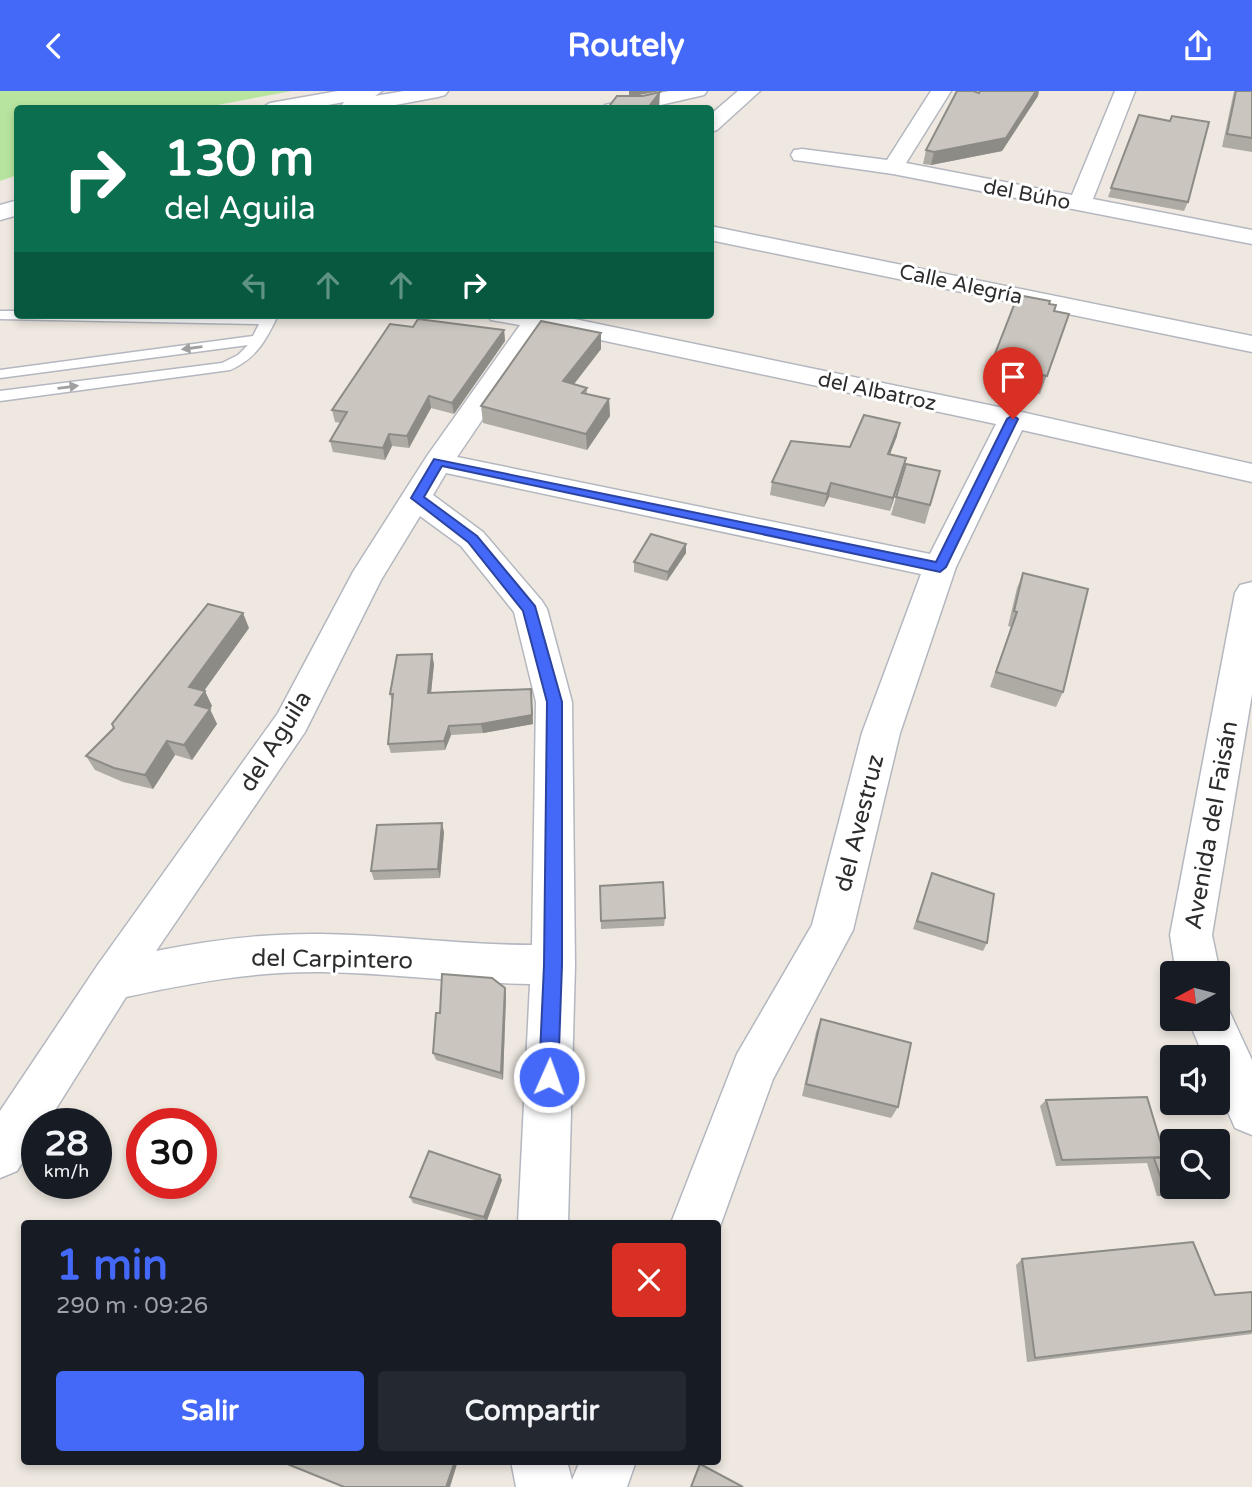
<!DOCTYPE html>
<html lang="es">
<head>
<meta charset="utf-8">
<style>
	body { margin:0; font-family:"Varela Round",sans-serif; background:#242831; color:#f1f3f6; height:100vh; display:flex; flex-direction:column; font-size:26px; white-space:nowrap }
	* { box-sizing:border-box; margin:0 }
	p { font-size:23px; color:#9ea1a6 }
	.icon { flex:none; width:38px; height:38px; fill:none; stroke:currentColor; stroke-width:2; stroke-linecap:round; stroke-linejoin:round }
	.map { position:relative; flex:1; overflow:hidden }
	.details { position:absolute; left:21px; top:1129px; width:700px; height:245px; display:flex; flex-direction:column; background:#171b24; border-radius:7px; box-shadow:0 4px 10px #0003 }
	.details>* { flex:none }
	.top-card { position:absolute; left:14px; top:14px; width:700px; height:214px; border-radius:7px; box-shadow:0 4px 10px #0003; background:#0b6e4f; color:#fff; overflow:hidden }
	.needle { width:46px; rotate:263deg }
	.tools { position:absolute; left:1160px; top:870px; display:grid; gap:14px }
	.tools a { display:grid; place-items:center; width:70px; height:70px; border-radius:7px; background:#171b24; box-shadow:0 4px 10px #0003; font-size:35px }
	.speed { position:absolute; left:21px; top:1017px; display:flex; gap:14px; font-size:35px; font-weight:700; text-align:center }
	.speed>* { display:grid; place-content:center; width:91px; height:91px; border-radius:50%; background:#171b24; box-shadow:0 4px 10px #0003; line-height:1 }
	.speed small { font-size:18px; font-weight:400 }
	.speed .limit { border:10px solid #d22; background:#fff; color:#111 }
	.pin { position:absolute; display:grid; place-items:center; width:60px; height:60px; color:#fff; margin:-72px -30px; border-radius:50% 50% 50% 0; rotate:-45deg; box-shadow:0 0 7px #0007 }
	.pin .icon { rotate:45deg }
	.me { position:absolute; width:77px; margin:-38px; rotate:2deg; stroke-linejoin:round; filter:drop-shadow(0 0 5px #0008) }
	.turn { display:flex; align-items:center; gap:24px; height:147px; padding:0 35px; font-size:32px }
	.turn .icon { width:91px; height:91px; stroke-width:2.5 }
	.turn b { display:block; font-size:49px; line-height:60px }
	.lanes { display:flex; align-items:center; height:66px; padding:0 35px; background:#0003; justify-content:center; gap:35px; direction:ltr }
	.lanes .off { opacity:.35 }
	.round { display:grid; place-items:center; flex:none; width:74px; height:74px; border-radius:7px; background:#242831 }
	.summary { display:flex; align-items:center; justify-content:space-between; height:119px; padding:0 35px }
	h1 { font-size:42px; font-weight:700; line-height:52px; color:#4468f8 }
	.primary-button { display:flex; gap:14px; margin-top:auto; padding:14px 35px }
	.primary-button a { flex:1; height:80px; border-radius:7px; background:#4468f8; color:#fff; font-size:28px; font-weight:700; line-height:80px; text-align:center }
	.primary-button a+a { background:#242831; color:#f1f3f6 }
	header { display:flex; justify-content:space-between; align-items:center; height:91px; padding:0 35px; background:#4468f8; color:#fff; font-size:32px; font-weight:700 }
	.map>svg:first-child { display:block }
	.green { fill:#b7e49e }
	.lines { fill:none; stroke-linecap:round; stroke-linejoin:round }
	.service-casing { stroke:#b4b7c0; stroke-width:3 }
	.minor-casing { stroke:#b4b7c0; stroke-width:3 }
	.secondary-casing { stroke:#b4b7c0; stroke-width:3 }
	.service { fill:#fff; fill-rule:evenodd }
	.minor { fill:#fff; fill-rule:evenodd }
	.secondary { fill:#fff; fill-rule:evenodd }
	.wall { fill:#aeaaa4 }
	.shaded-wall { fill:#8d8b86 }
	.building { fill:#cac6bf; stroke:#8d8b86; stroke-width:2 }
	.oneway { fill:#a0a0a0 }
	.route { fill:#4468f8; stroke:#2c44a1; stroke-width:2 }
	.labels { text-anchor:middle; stroke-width:6; stroke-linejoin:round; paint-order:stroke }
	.far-street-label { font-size:21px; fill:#2d2d2d; stroke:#fff }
	.street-label { font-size:24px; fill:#2d2d2d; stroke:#fff }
</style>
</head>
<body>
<header><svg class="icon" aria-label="back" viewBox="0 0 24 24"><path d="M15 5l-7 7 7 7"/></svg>Routely<svg class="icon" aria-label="share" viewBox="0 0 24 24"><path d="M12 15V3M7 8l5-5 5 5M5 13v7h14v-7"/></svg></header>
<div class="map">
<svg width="1252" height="1396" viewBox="0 0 1252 1396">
	<rect width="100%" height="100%" fill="#eee8e0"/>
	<polygon class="green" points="0,0 292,0 201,17 18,18 17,84 0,90"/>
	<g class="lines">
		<defs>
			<path id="service" d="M0 220H18V224H278C266 249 257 267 230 279L0 310V300L222 272 238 264 248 254 0 287V279L253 245 259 233 0 228Z"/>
			<g id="minor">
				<polygon points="669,0 707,0 704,4 643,18 602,18 605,14"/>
				<polygon points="738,0 760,0 717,39 710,41 710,24"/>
				<polygon points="931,0 951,0 906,72 1072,104 1115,0 1135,0 1093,108 1252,139 1252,153 893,83 802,70 794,69 791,64 794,59 802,58 887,69"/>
				<polygon points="710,135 1252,245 1252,261 710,149"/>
				<path d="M487 224H555L1013 319 1252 373V391L1022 339 956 476 900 642 853 839 773 988 718 1141V1132H671L737 963 812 834 862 642 921 483 446 382 433 404 483 441 542 510 547 518 572 611 575 874 568 1132H518L530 893C461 892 391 882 322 881 255 880 190 892 126 906L47 1032H37V1048L17 1080 0 1087V1020L97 875 278 622 353 481 427 365 520 234 491 229ZM544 237 996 333 930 463 457 366ZM420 425 461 455 514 521 536 611 532 854C462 854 392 844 322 843 267 842 211 849 156 860L305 641 381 489Z"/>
				<polygon points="1252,491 1252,603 1212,844 1220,882 1218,886 1218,882 1176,882 1170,844 1235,502 1240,494"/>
				<polygon points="1218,910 1226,913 1252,969 1252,1044 1235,1037 1218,998 1218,966 1204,966 1188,928 1218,928"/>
				<polygon points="511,1370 567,1370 572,1389 580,1370 636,1370 627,1396 516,1396"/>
			</g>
			<g id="secondary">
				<polygon points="338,0 382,0 375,5 404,0 448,0 445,4 438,6 374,18 339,18 344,11 307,18 260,18 270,12"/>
				<polygon points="18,109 18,124 0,129 0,114"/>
			</g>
		</defs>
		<use href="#service" class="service-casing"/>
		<use href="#minor" class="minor-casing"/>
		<use href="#secondary" class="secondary-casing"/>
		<use href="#service" class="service"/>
		<use href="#minor" class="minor"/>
		<use href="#secondary" class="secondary"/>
	</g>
	<g class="wall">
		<polygon points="1234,0 1252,0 1252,61 1222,56"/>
		<polygon points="979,2 1038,5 1002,60 931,74 923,73 926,59"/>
		<polygon points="1139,24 1188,111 1184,120 1108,106"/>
		<polygon points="1049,213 1055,220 1069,223 1040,303 985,291 991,273"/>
		<polygon points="413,236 504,239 505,250 454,323 431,317 409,357 392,355 385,369 333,361 330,350 341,332 335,331 332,319"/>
		<polygon points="601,242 601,258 574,293 587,297 587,304 609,308 610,325 587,359 483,332 481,315"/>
		<polygon points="897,345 890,363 903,380 890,420 829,406 824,416 770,404 772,391 850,356"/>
		<polygon points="940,380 925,433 891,424 896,406"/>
		<polygon points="686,453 686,462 667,490 634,481 634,471"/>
		<polygon points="1023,482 1063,601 1056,616 990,596 1011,536 1008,535 1017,497"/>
		<polygon points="249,537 204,600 212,615 209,618 217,633 192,669 175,664 153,698 123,691 95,679 86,665"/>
		<polygon points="434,573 431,602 531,598 533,633 483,642 451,644 445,659 391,662 388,653 392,611 390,603"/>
		<polygon points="444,741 440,787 374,789 371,780"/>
		<polygon points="932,782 987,852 983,860 913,838"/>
		<polygon points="600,795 665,827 664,835 601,838"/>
		<polygon points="506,904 503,989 436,969 433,962 440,922"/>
		<polygon points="821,928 898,1016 891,1027 802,1005 816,941"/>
		<polygon points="1046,1009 1165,1066 1225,1097 1216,1103 1157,1105 1147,1072 1056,1075 1040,1015"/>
		<polygon points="502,1089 486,1132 413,1112 410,1106"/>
		<polygon points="1022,1168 1215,1204 1252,1201 1252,1243 1027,1271 1016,1174"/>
	</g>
	<g class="shaded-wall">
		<polygon points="629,0 660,0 629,6"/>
		<polygon points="1036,0 1039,0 1038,5 1002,60 931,74 934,61"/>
		<polygon points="660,1 659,18 647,18"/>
		<polygon points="504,239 505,250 454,323 452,312"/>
		<polygon points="601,242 601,258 564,306 563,290"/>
		<polygon points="429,305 431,317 409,357 407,345"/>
		<polygon points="609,308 610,325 587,359 586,343"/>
		<polygon points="900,332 897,345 885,376 888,363"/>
		<polygon points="389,343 392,355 385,369 383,357"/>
		<polygon points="906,367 903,380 890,420 893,407"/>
		<polygon points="831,392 829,406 824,416 827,403"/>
		<polygon points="686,453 686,462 667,490 668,481"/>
		<polygon points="243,522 249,537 196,611 189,596"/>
		<polygon points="432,563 434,573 430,611 428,602"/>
		<polygon points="531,598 533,633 483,642 481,633"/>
		<polygon points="205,600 212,615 202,629 195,614"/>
		<polygon points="210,618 217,633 192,669 184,654"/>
		<polygon points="449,635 451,644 445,659 444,650"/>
		<polygon points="167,650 175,664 153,698 145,684"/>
		<polygon points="442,732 444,741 440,787 438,778"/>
		<polygon points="505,897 506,904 503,989 501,982"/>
		<polygon points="500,1084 502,1089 486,1132 484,1126"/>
		<polygon points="455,1370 458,1370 450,1396 446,1396"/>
	</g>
	<g class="building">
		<polygon points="957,0 973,0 979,2 980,0 1036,0 1006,47 934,61 926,59"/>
		<polygon points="1236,0 1252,0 1252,47 1227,43"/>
		<polygon points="660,1 647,18 607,18 617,5 643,5"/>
		<polygon points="1139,24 1170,30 1172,25 1209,31 1188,111 1111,97"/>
		<polygon points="1018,204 1050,210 1049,213 1056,214 1054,220 1069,223 1047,285 991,273"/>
		<polygon points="418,228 504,239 452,312 429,305 407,345 389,343 383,357 330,350 347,321 332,319 390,233 413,236"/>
		<polygon points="541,230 601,242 563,290 587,297 582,302 609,308 586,343 481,315"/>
		<polygon points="864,324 900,332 888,363 906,367 893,407 831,392 827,403 772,391 791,350 850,356"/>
		<polygon points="906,373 940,380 930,414 896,406"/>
		<polygon points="651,443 686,453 668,481 634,471"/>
		<polygon points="1023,482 1088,498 1063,601 996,581 1017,521 1014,520"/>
		<polygon points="208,513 243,522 189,596 205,600 195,614 210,618 184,654 167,650 145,684 114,677 86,665 114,637 112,633"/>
		<polygon points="432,563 428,602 531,598 532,624 481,633 449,635 444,650 388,653 393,603 390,603 397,564"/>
		<polygon points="442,732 438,778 371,780 377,734"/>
		<polygon points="932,782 994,803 987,852 917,830"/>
		<polygon points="663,791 665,827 601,830 600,795"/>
		<polygon points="442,883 492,887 505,897 501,982 433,962 436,922 440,922"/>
		<polygon points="821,928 911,952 898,1016 806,993"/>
		<polygon points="1147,1006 1165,1066 1062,1069 1046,1009"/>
		<polygon points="429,1060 500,1084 484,1126 410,1106"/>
		<polygon points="1172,1066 1172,1096 1218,1096 1218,1081 1225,1097 1165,1099 1154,1067"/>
		<polygon points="1193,1151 1215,1204 1252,1201 1252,1240 1035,1267 1022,1168"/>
		<polygon points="280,1370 455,1370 446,1396 344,1396"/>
		<polygon points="700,1373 743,1396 691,1396"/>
	</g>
	<defs><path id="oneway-solid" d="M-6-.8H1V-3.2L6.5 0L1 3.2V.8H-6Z" transform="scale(1.75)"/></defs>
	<g class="oneway">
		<use href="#oneway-solid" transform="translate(192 257) rotate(172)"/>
		<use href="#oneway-solid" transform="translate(68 296) rotate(-7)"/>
	</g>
	<polygon class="route" points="1013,324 1018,328 946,476 940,481 442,375 424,406 477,445 535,515 562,611 562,874 558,986 555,992 549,995 542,992 539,986 544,874 547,611 523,520 468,451 411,407 434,368 936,471 1007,328"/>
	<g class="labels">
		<g class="far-street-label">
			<text transform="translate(1027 103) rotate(11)" y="7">del Búho</text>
			<text transform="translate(961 193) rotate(12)" y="7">Calle Alegría</text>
			<text transform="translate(877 300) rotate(12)" y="7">del Albatroz</text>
		</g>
		<g class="street-label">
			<text transform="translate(275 650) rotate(-58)" y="8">del Aguila</text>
			<text transform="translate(859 732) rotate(-76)" y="8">del Avestruz</text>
			<text transform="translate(1211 734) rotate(-80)" y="8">Avenida del Faisán</text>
			<text transform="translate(332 868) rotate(1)" y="8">del Carpintero</text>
		</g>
	</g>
</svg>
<div class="tools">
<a><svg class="needle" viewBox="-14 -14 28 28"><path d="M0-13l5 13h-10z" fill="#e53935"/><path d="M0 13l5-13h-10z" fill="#9ea1a6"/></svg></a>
<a><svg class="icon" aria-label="sound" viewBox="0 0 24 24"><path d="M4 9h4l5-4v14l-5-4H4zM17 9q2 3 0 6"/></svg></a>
<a><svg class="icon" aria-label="search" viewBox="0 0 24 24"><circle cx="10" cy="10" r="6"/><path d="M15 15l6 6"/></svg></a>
</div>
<div class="speed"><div>28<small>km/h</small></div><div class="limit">30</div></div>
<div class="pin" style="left:1013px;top:328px;background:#d93025"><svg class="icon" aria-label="arrive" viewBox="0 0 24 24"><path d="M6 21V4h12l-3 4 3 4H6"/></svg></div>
<svg class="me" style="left:549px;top:986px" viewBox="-20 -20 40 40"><circle r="17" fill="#4468f8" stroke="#fff" stroke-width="3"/><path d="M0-11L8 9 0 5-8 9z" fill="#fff"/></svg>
<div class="top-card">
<div class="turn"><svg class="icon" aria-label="right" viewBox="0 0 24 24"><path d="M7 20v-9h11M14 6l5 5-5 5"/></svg><div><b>130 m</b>del Aguila</div></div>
<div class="lanes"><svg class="icon off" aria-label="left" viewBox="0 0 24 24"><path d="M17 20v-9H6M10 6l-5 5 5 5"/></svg><svg class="icon off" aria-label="ahead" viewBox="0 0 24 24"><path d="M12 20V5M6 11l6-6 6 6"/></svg><svg class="icon off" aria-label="ahead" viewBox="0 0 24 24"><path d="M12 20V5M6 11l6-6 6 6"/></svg><svg class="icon" aria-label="right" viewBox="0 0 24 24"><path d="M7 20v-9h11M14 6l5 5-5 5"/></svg></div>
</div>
<section class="details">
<div class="summary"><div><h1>1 min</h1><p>290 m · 09:26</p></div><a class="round" style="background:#d93025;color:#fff"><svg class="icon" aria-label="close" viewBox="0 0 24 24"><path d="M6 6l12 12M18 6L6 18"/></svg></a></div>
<div class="primary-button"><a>Salir</a><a>Compartir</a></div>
</section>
</div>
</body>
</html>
